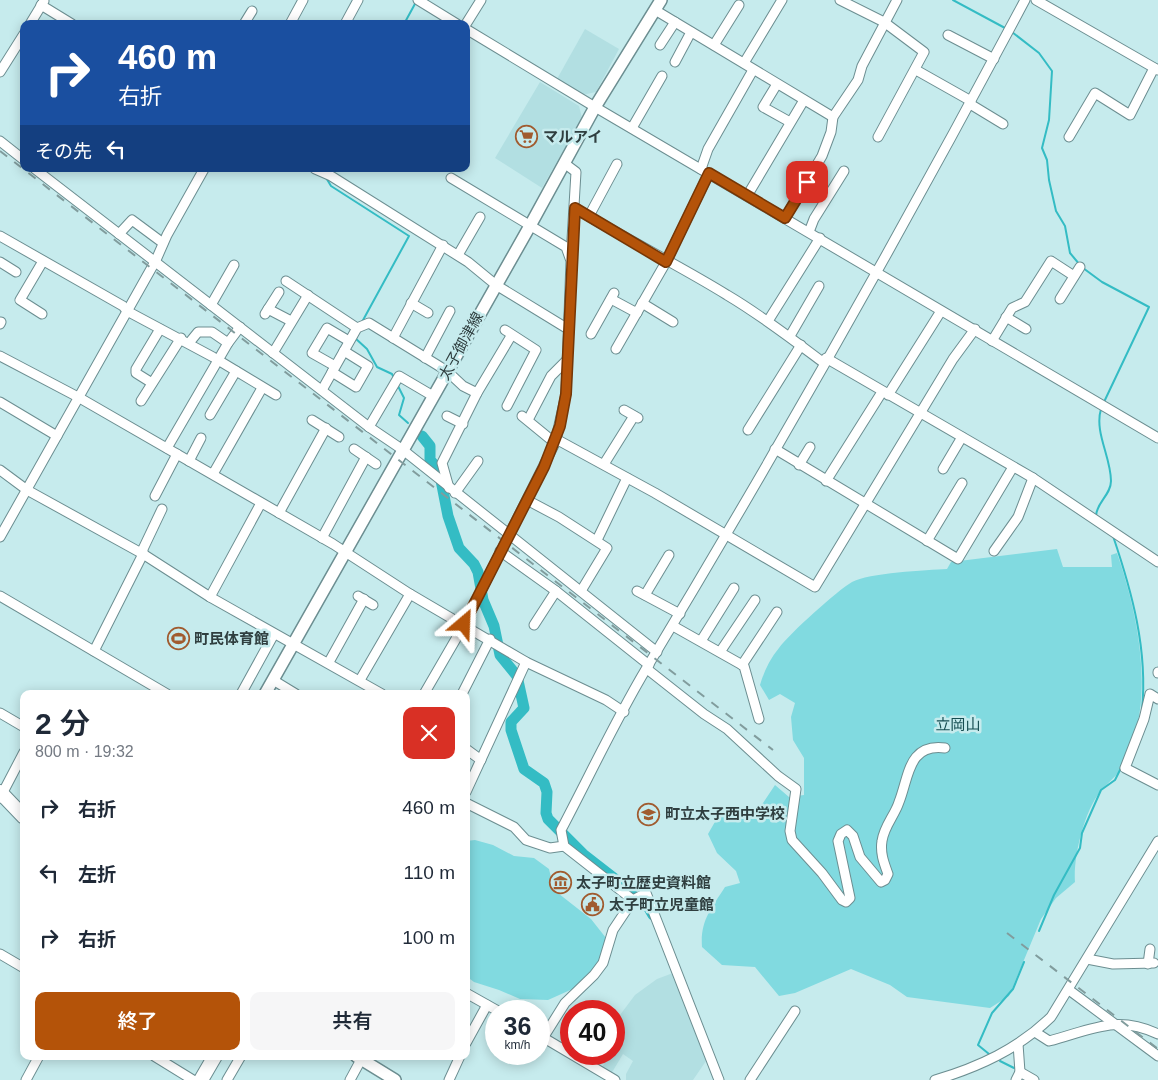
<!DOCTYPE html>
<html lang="ja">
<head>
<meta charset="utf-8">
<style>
	body { margin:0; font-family:Helvetica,"Noto Sans JP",sans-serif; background:#f6f6f7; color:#1f2937; height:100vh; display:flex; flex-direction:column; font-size:19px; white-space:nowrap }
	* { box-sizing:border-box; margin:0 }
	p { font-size:16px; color:#747a83 }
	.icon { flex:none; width:28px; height:28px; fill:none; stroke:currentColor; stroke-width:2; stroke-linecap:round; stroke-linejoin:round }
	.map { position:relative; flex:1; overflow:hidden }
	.side { position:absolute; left:20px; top:690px; width:450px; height:370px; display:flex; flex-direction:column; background:#fff; border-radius:10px; box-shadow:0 2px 12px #0003 }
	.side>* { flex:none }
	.hud { position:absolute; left:20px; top:20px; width:450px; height:152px; border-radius:10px; box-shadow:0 2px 12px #0003; background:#1a4fa0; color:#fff; overflow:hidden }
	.speed { position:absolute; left:485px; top:1000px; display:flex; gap:10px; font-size:25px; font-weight:700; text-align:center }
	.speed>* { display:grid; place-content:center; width:65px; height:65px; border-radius:50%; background:#fff; box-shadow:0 2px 12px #0003; line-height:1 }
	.speed small { font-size:12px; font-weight:400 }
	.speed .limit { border:8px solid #d22; background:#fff; color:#111 }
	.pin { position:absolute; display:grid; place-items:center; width:42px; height:42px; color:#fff; margin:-21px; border-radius:10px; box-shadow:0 2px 8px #0006 }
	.me { position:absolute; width:55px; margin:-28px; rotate:26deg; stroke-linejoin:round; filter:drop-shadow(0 0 4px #0008) }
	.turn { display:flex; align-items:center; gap:18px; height:105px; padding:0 15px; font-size:22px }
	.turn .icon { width:65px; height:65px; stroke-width:2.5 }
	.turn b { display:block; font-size:35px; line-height:42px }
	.then { display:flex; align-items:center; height:48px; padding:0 15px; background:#0003; gap:10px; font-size:19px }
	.round { display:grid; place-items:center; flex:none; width:52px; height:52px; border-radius:10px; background:#f6f6f7 }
	.head { display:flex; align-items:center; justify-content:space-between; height:85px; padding:0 15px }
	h1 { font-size:30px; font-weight:600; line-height:38px }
	.action { display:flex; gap:10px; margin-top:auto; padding:10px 15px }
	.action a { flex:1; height:58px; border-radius:10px; background:#b45309; color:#fff; font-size:20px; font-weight:600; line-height:58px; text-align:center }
	.action a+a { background:#f6f6f7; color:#1f2937 }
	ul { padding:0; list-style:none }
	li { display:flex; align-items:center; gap:15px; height:65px; padding:0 15px }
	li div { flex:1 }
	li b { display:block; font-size:19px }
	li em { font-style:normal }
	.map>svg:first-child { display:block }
	.built { fill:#b2dfe2 }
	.green { fill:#81dae0 }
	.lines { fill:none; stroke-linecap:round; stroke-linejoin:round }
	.stream { stroke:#34bcc4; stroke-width:2 }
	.river { stroke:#34bcc4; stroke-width:11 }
	.minor-casing { stroke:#6c8e91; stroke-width:11 }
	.major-casing { stroke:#6c8e91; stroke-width:14 }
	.highway-casing { stroke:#6c8e91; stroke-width:16 }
	.minor { stroke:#fff; stroke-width:9 }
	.major { stroke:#fff; stroke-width:11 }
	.highway { stroke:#fff; stroke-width:14 }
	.rail { stroke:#819c9d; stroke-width:2; stroke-dasharray:9 9; stroke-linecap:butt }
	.route-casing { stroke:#753606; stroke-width:12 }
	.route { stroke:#b45309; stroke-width:9 }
	.labels { text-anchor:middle; stroke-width:5; stroke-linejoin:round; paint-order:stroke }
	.poi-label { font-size:15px; font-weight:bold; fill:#2f3e3f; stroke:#c6ebed; text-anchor:start }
	.street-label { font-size:15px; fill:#2f3e3f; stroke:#c6ebed }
	.park-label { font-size:15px; fill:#154d51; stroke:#c6ebed }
</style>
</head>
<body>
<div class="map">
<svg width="1158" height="1080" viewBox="0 0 1158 1080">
	<rect width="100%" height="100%" fill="#c6ebed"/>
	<g class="built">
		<polygon points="585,29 619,49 596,92 582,95 557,79"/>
		<polygon points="540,82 579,106 582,118 542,188 495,158"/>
		<polygon points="673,973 706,1061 693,1080 626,1080 626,1074 633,1061 623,1054 611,1074 601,1069 610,1054 614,1054 614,1023 635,995 657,979"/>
	</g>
	<g class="green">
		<path d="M1057 549 1063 567H1112L1111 555 1117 553C1139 617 1158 708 1120 770 1115 778 1106 784 1100 792 1084 812 1073 858 1075 882L1056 898 1041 919 1009 996 990 1008 907 997 890 985 851 969 795 993 779 996 755 967 722 965 702 947C700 921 711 909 725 887L740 883 736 871 717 853 708 834 720 813 738 810 753 818 775 785 789 797 804 795V758L793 740 791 717 795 703 780 694 769 700 760 685C764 671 770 659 779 648 789 634 838 590 852 582 868 573 927 570 947 569L951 562Z"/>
		<polygon points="475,840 493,845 514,856 534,858 549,869 554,890 591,919 606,938 602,960 577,987 548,1000 520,999 499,990 474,982 466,976 466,841"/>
	</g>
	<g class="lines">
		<g class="stream">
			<polyline points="953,0 1005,28"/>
			<polyline points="404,24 416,2"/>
			<polyline points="1012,32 1039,53 1052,71 1049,120 1042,148 1047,160 1049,180 1056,211 1065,226 1070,253 1080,265"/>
			<polyline points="325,176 331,186 409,236 362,322"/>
			<polyline points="1083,268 1102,282 1149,307 1104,402"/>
			<polyline points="355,338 367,349 377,367 392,374 394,378"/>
			<polyline points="397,384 404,398 399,415 408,423"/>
			<path d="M1096 516C1096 503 1111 495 1111 481 1111 457 1094 432 1101 409"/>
			<path d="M1113 536C1132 592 1148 650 1142 710"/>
			<polyline points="1039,931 1054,895 1080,848 1082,833 1101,790 1115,780 1121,768"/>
			<polyline points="989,1054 978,1045 992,1013 1013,989 1024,962"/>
			<polyline points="1000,1061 1014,1068"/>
		</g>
		<polyline class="river" points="422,436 430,446 430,460 439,470 448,516 459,548 474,564 478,572 483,600 494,626 500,655 517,676 524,708 511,722 511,730 524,769 544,783 547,792 546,813 548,819 583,854 646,903 653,915"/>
		<defs>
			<g id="minor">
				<polyline points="418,0 457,24"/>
				<polyline points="840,0 884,22 924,52 878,137"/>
				<polyline points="1036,0 1158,70"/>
				<polyline points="41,5 72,24"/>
				<polyline points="655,10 833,117"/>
				<polyline points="30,24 44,1"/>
				<polyline points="244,24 252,11"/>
				<polyline points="290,24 303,0"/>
				<polyline points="345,24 358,0"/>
				<polyline points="466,24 481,0"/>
				<polyline points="466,29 595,107 1158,438"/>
				<polyline points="948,35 994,59"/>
				<polyline points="660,45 675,22"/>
				<polyline points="714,45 739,5"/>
				<polyline points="675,62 691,32"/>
				<polyline points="744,63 782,0"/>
				<polyline points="916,70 971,101"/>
				<polyline points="0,72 24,34"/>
				<polyline points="777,84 763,107 790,122"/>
				<polyline points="970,104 1003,124"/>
				<polyline points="632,128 662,76"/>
				<polyline points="1069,137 1095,93 1130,115 1154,68"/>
				<polyline points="0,141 24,160"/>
				<polyline points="564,163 576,172 571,256"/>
				<polyline points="35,169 369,427 403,450 657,652"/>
				<polyline points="315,169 331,176 468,262 496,285 568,329"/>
				<polyline points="701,169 708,149 753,70"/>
				<polyline points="747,196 804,100"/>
				<path d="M575 208C625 239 677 264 727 295 761 315 792 339 824 363"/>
				<polyline points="589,216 617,164"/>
				<polyline points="785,218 822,156 831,132 833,117 858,80 862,66 897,0"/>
				<polyline points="809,232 814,219 844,171"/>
				<polyline points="119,234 132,220 163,243"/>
				<polyline points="0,236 123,306 127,311 213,357 276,395"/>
				<polyline points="458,255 480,217"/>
				<polyline points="0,262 16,272"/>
				<polyline points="286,281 357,328"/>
				<polyline points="611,299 637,313"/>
				<polyline points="1060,299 1080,267"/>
				<polyline points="411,303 428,313"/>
				<polyline points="642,303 673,322"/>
				<polyline points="211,305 234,265"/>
				<polyline points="268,309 291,321"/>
				<polyline points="42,314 20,300 43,261"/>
				<polyline points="265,314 279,292"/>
				<polyline points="1006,317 1026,329"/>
				<polyline points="768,321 820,238"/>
				<polyline points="0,324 1,322"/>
				<polyline points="505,330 536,350 507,406"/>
				<polyline points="591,334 614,293"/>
				<polyline points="790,336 819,286"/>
				<polyline points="393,338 443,245"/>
				<polyline points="992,341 1012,308 1025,302 1051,261 1074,276"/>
				<polyline points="189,343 198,332 212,332 228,343"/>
				<polyline points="616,349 666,262 709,173"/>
				<polyline points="273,353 308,295"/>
				<polyline points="0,356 78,397 333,544 410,594 526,662 606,700 624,712"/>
				<polyline points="425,358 450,311"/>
				<polyline points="826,358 1033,478 1158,562"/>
				<polyline points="335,366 312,353 327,328 349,341"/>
				<polyline points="332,372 356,387 368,366 344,351"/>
				<polyline points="152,383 136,373 136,369 160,329"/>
				<polyline points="322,390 357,328 369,323 447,371 463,386 477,393"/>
				<polyline points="888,395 941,311"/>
				<polyline points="141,401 181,338"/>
				<polyline points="0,402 57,436"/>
				<polyline points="624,410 638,418"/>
				<polyline points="210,415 236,371"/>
				<polyline points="447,416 463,424"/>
				<polyline points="522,416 555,443"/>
				<polyline points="312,420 339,437"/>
				<polyline points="528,420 551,376 567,360"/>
				<polyline points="369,427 399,376 433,396"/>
				<polyline points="748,430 801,345"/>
				<polyline points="556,439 655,493 815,587 953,359 975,329"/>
				<polyline points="167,448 228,343 240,327"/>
				<polyline points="354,449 376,464"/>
				<polyline points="775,449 958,559 1013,467"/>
				<polyline points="189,461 201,438"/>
				<polyline points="604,464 634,416"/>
				<polyline points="799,465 810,447"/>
				<polyline points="943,469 962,437"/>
				<polyline points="0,470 27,490 143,554 210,597 382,694"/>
				<polyline points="213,474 262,388"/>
				<polyline points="826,481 882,392"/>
				<polyline points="449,488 442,463 477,393 511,336"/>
				<polyline points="455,493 478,461"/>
				<polyline points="155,496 177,454"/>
				<polyline points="527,500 559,517 607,548 581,591"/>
				<polyline points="279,513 326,428"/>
				<polyline points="0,537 156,260 167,235 204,169"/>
				<polyline points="322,538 366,457"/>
				<polyline points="597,540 627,478"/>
				<polyline points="927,541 962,483"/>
				<polyline points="500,551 556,591 649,665"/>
				<polyline points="994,551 1018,517 1033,478"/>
				<polyline points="637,591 680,614"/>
				<polyline points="645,595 669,555"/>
				<polyline points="0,596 167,694"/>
				<polyline points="358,596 373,605"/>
				<polyline points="210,597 261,503"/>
				<polyline points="534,625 556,591"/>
				<polyline points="673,626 744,666 759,719"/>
				<polyline points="701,641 734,588"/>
				<polyline points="94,651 143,554 143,549 162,509"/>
				<polyline points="720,652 755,600"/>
				<polyline points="329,662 364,599"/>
				<polyline points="742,665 777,612"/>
				<path d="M647 669 704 714 727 729 778 776 796 789 790 831 792 840 822 873 842 900 846 902 850 898 838 841 841 834 847 830 853 836 860 857 881 882 885 880 888 874C884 863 880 853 882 841 884 826 895 815 899 802 909 777 908 743 945 748"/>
				<polyline points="1158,672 1158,673"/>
				<polyline points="273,680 296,694"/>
				<polyline points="360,680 410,594"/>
				<polyline points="241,694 274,634"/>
				<polyline points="424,694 464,625 555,443 566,394 571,261 566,247 451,178"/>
				<polyline points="462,694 490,639"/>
				<polyline points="1158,699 1150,694 1144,719 1125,768 1158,785"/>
				<polyline points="0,713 24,727"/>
				<polyline points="466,749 481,760"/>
				<polyline points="466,792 526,662"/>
				<polyline points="0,798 24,752"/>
				<polyline points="466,803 514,827 526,840 550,848 564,846"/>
				<path d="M633 900 564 846 561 830C589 777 615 721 646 669 778 450 905 226 1025 0"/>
				<polyline points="0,954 24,968"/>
				<polyline points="1087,959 1113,964 1154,963"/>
				<polyline points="1148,964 1150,949"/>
				<polyline points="1069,990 1158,1056"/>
				<polyline points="466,993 498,1011"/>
				<path d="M1035 1032 1049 1041C1091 1030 1116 1014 1158 1034"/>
				<polyline points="539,1035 615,1080"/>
				<polyline points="543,1038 565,1003 594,975 603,963 613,930 633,900 646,893 719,1080"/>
				<polyline points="466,1043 487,1005"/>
				<polyline points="154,1056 193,1080"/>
				<polyline points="1020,1072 1034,1080"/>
				<polyline points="26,1080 39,1056"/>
				<polyline points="227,1080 241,1056"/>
				<polyline points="350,1080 363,1056"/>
				<polyline points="449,1080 460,1056"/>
				<polyline points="750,1080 795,1011"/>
				<path d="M935 1080C979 1067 1018 1049 1051 1017L1158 841"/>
				<polyline points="1016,1080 1020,1072 1018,1044"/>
			</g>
			<g id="major">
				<polyline points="265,694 531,224 595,107 661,0"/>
				<polyline points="356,1056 395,1080"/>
			</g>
			<g id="highway">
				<polyline points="0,792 24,817"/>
				<polyline points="201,1080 215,1056"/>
			</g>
		</defs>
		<use href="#minor" class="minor-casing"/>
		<use href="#major" class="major-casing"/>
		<use href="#highway" class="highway-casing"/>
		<use href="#minor" class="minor"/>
		<use href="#major" class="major"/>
		<use href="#highway" class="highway"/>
		<g class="rail">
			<polyline points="0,151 773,750"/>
			<polyline points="1007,933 1158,1049"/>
		</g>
	</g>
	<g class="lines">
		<defs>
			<polyline id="route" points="464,624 544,467 560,426 566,394 575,208 666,262 709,173 785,218 807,182"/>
		</defs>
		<use href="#route" class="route-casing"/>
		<use href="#route" class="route"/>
	</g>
	<defs>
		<symbol id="supermarket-ring" viewBox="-11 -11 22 22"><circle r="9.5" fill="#c6ebed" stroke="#a05b2f" stroke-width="1.5"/><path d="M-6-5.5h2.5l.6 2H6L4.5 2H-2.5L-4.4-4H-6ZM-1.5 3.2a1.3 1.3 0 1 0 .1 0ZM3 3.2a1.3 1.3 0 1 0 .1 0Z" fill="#a05b2f"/></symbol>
		<symbol id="stadium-ring" viewBox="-11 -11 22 22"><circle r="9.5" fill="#c6ebed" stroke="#a05b2f" stroke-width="1.5"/><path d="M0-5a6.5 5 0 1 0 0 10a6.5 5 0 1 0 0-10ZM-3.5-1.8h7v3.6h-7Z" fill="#a05b2f"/></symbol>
		<symbol id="school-ring" viewBox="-11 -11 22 22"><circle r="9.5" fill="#c6ebed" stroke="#a05b2f" stroke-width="1.5"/><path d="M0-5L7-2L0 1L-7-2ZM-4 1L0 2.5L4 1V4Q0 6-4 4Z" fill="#a05b2f"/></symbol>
		<symbol id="museum-ring" viewBox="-11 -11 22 22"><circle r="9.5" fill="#c6ebed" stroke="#a05b2f" stroke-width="1.5"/><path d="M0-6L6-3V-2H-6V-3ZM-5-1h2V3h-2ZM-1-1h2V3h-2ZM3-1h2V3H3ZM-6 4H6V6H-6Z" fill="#a05b2f"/></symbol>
		<symbol id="civic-ring" viewBox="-11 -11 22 22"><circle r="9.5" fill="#c6ebed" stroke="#a05b2f" stroke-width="1.5"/><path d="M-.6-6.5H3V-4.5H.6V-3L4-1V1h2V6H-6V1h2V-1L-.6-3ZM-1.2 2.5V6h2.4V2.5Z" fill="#a05b2f"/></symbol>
	</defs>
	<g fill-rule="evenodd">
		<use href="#supermarket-ring" x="514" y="124" width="25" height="25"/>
		<use href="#stadium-ring" x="166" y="626" width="25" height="25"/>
		<use href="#school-ring" x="636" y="802" width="25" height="25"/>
		<use href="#museum-ring" x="548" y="870" width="25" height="25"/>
		<use href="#civic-ring" x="580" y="892" width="25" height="25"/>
	</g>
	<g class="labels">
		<g class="poi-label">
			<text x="543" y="142">マルアイ</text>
			<text x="194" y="644">町民体育館</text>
			<text x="665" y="819">町立太子西中学校</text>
			<text x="576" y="888">太子町立歴史資料館</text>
			<text x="609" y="910">太子町立児童館</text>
		</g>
		<g class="street-label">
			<text transform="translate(461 346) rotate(-61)" y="5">太子御津線</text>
		</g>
		<g class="park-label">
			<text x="958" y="730">立岡山</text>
		</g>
	</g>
</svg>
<div class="speed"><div>36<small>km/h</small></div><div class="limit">40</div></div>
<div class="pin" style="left:807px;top:182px;background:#d93025"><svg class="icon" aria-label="arrive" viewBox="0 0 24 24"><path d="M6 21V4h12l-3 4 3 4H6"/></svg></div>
<svg class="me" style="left:464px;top:624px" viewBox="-20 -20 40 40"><path d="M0-17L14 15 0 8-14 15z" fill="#b45309" stroke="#fff" stroke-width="4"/></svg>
<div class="hud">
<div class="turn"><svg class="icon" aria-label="right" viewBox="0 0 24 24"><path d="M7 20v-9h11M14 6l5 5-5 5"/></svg><div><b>460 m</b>右折</div></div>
<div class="then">その先<svg class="icon" aria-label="left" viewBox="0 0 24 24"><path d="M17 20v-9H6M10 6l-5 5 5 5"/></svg></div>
</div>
<section class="side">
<div class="head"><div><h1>2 分</h1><p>800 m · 19:32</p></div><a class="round" style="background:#d93025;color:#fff"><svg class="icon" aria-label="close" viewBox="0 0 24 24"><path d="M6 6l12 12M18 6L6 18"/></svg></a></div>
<ul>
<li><svg class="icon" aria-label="right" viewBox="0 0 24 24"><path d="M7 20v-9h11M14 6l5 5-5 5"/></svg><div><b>右折</b></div><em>460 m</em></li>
<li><svg class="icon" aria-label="left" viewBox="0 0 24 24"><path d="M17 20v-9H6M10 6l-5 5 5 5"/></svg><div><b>左折</b></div><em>110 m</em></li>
<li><svg class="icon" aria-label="right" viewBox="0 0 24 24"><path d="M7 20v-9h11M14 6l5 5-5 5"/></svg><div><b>右折</b></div><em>100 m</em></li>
</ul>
<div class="action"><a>終了</a><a>共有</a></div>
</section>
</div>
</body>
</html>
